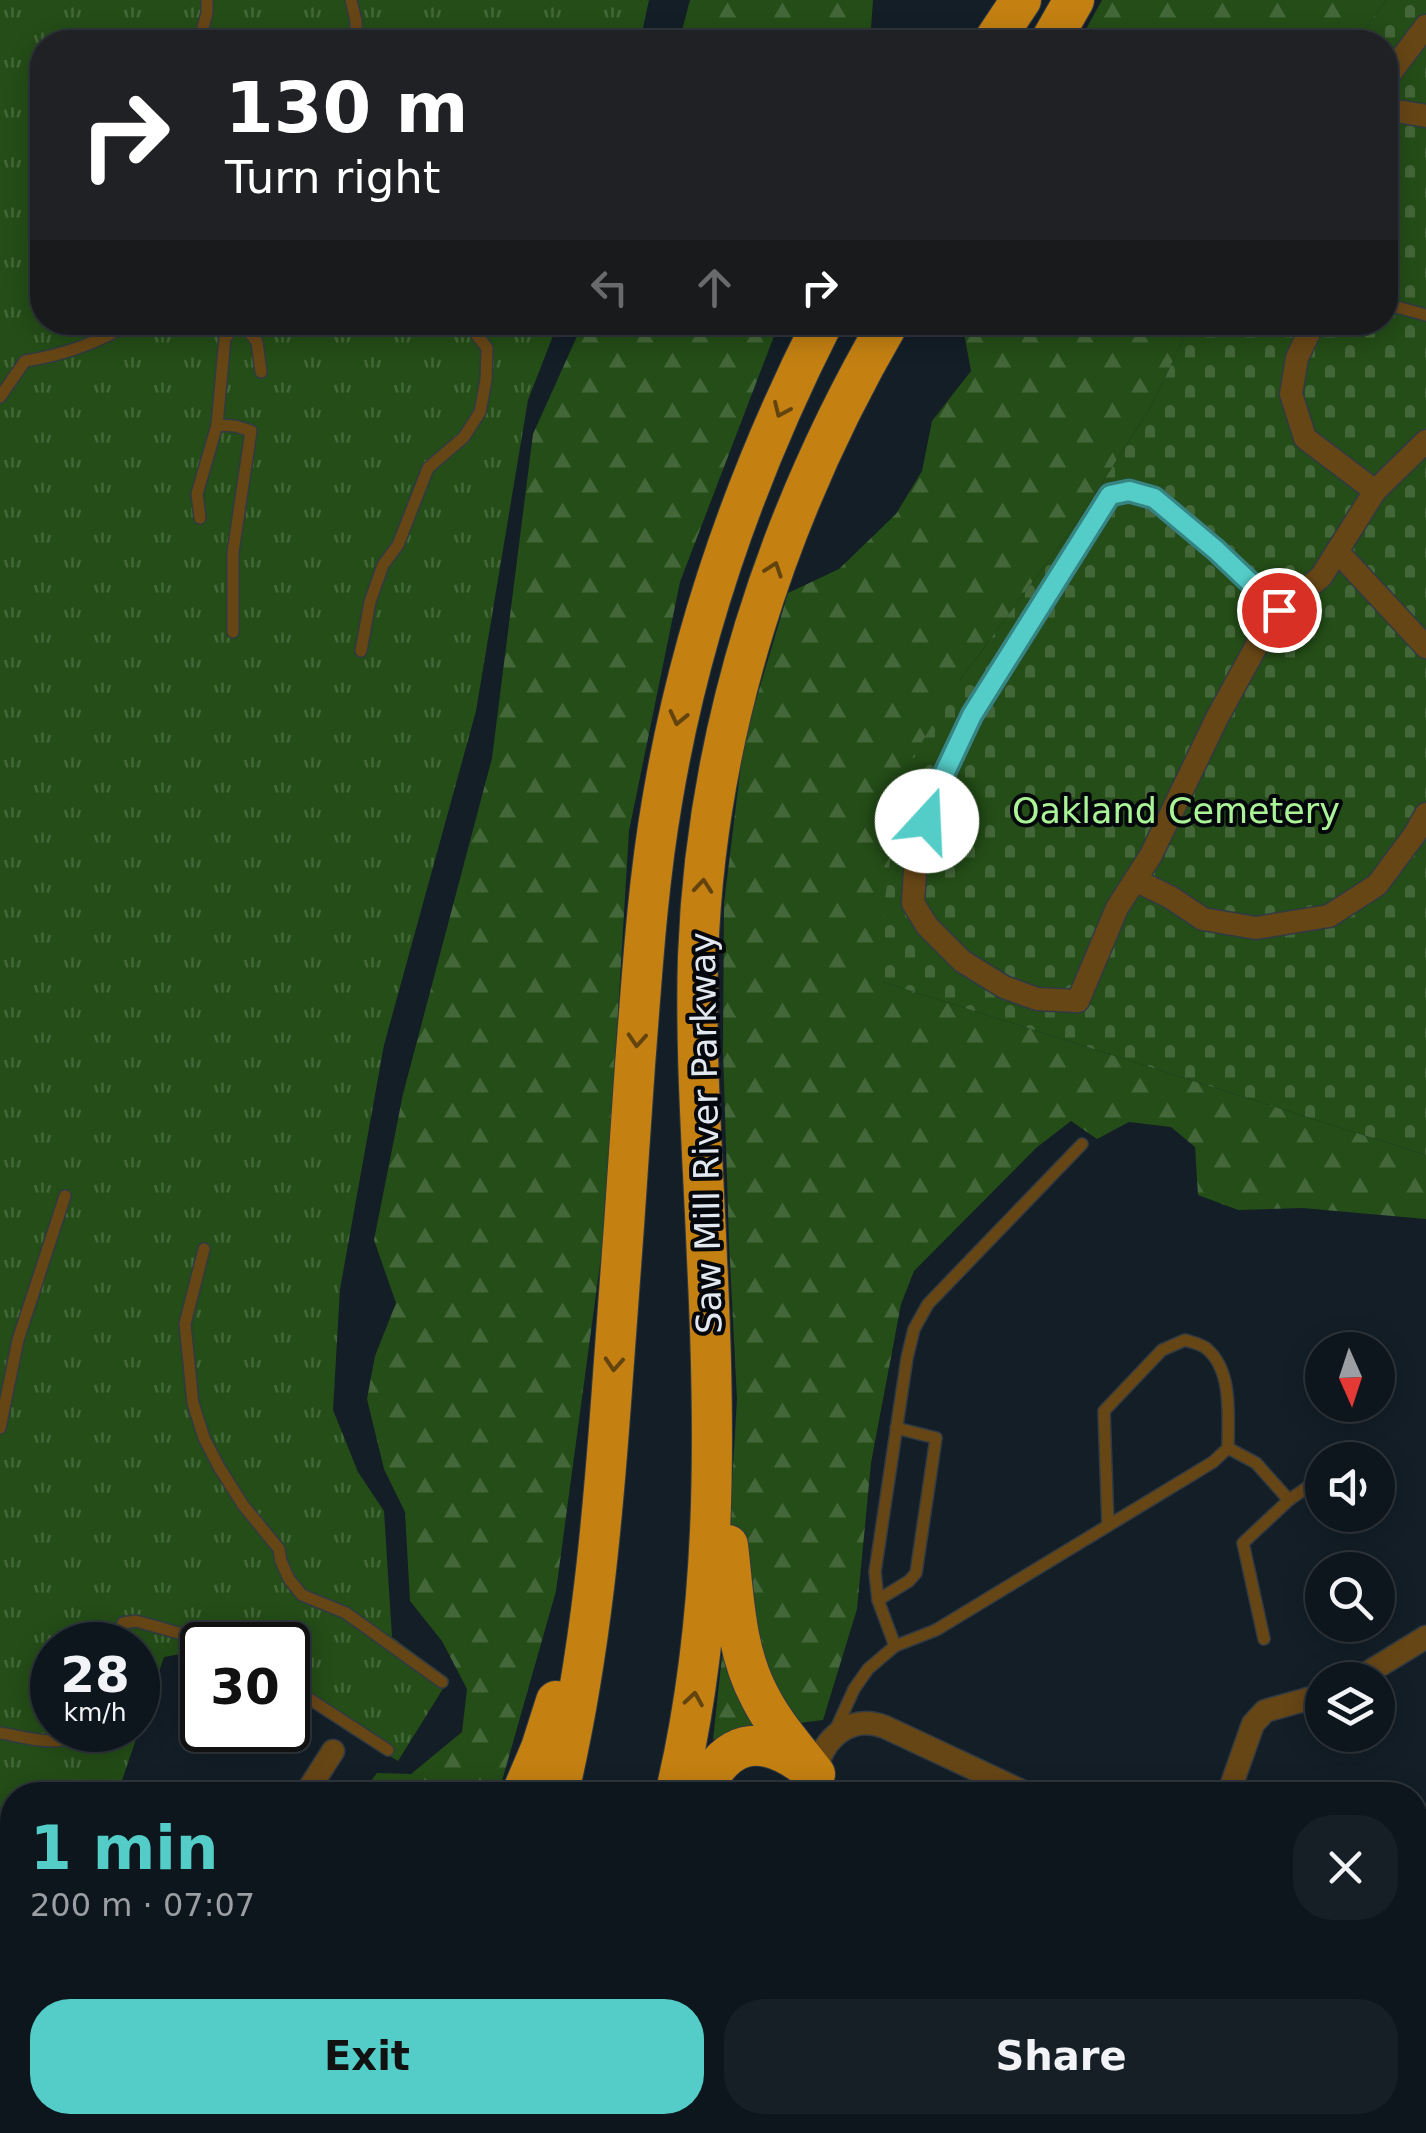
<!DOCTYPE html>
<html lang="en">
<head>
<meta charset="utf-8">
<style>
	body { margin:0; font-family:"DejaVu Sans",sans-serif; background:#171f26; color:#f1f3f6; height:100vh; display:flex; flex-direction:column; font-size:38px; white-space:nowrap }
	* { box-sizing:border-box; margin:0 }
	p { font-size:32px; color:#9b9fa4 }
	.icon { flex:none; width:55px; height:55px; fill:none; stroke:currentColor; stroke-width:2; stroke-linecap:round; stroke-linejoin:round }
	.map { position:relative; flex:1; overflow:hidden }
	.sheet { position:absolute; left:0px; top:1782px; width:1428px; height:352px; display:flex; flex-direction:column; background:#0e161d; border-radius:40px 40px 0 0; box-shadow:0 5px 25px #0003,0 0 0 2px #2e353b }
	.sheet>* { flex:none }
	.guide { position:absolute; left:30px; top:30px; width:1368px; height:305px; border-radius:40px; box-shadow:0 5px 25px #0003,0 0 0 2px #2e353b; background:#202124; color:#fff; overflow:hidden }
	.needle { width:65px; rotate:177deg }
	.buttons { position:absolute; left:1305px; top:1332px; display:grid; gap:20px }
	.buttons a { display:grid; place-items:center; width:90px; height:90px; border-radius:50%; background:#0e161d; box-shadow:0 5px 25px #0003,0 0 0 2px #2e353b; font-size:50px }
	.speed { position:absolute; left:30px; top:1622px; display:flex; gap:20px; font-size:50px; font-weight:700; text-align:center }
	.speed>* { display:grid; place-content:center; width:130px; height:130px; border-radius:50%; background:#0e161d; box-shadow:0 5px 25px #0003,0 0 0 2px #2e353b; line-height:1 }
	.speed small { font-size:25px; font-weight:400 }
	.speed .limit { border:5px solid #111; border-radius:15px; background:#fff; color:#111 }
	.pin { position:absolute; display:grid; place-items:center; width:85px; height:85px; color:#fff; margin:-42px; border:5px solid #fff; border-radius:50%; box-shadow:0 2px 10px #0007 }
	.me { position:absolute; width:110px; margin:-55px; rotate:20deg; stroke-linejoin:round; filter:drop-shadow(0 0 8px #0008) }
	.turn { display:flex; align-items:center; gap:35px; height:210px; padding:0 30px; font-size:45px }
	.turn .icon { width:130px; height:130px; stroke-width:2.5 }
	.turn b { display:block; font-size:70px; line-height:85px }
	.lanes { display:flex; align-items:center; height:95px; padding:0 30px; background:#0003; justify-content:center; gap:50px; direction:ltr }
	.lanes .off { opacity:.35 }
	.round { display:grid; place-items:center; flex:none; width:105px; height:105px; border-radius:40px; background:#171f26 }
	.overview { display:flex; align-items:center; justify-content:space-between; height:170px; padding:0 30px }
	h1 { font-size:60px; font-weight:800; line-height:75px; color:#54cdc8 }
	.action { display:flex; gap:20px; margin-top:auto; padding:20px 30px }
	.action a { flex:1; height:115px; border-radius:40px; background:#54cdc8; color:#111; font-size:40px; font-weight:800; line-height:115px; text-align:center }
	.action a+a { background:#171f26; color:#f1f3f6 }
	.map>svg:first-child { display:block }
	.built { fill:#192937 }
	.grass { fill:url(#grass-tufts); fill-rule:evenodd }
	.forest { fill:url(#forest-firs) }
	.cemetery { fill:url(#cemetery-stones) }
	.park { fill:#244d17 }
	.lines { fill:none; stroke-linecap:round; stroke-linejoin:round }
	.lane-casing { stroke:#303a43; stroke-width:14 }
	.street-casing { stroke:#303a43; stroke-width:25 }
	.secondary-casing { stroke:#303a43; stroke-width:32 }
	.highway-casing { stroke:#303a43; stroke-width:42 }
	.lane { stroke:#674616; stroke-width:11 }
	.street { stroke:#674616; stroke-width:22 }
	.secondary { stroke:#8a5f24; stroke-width:30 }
	.highway { stroke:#c48112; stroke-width:40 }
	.oneway { stroke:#64440e }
	.route-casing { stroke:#378582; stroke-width:25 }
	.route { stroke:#54cdc8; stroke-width:18 }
	.labels { text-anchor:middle; stroke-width:8; stroke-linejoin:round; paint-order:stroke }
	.park-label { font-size:35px; fill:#abf397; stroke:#04070b }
	.street-label { font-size:35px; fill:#e1e8ef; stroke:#04070b }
</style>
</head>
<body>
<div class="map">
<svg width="1426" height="2133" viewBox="0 0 1426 2133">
	<defs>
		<pattern id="grass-tufts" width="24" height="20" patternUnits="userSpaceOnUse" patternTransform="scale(2.5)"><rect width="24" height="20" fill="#244d17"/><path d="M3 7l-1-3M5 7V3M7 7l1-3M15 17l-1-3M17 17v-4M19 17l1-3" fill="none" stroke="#446739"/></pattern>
		<pattern id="forest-firs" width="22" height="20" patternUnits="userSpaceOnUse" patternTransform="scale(2.5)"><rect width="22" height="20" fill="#244d17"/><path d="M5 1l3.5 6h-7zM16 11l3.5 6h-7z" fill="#446739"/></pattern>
		<pattern id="cemetery-stones" width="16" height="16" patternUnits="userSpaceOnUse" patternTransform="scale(2.5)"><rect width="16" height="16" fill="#244d17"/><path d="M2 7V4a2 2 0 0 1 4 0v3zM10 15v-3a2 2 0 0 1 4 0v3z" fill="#446739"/></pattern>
	</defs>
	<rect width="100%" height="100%" fill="#131e27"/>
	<polygon class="built" points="0,1887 12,1890 12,2122 212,2123 203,2133 0,2133"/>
	<path class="grass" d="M0 0H649L640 42H42V322L558 323 528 400 476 711 384 1045 340 1289 333 1410 358 1472 384 1511 392 1637 449 1679 398 1761 288 1693V1645H202V1650L164 1657 117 1795H12V1825L0 1823ZM52 1645H138V1730H52Z"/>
	<g class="forest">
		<polygon points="690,0 873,0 870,42 679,42"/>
		<polygon points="1102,0 1386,0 1356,42 1079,42"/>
		<polygon points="583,323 779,323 680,582 629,831 605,1227 556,1591 498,1795 360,1795 377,1773 411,1774 462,1732 467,1689 442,1641 410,1601 405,1512 384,1469 367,1399 375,1356 396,1303 374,1240 403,1094 492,758 533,434"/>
		<polygon points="954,323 1191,323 1153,403 1080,518 960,680 883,982 1426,1155 1426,1219 1302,1208 1238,1210 1198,1195 1195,1147 1171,1127 1129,1122 1097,1139 1071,1121 1036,1148 914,1271 901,1304 871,1463 857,1609 823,1720 753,1729 713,1740 722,1656 737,1399 729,1242 723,1051 724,903 744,740 788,593 839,569 896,514 922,471 932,421 971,371 964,333"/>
	</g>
	<polygon class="cemetery" points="1386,0 1426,0 1426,1155 883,982 885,899 901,776 960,680 1080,518 1153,403 1191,323 1385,322 1385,42 1356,42"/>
	<g class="park">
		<polygon points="0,1885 12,1889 12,1920 1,1937 12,1945 12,1970 0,1987"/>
		<polygon points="12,2032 12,2122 121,2123 114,2133 0,2133 0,2049"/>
	</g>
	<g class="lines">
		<defs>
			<g id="lane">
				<polyline points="351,0 356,21 356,42"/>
				<polyline points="199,42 207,13 207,0"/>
				<polyline points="1385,304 1426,315"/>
				<polyline points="241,322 257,342 261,372"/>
				<path d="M0 397 25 361C64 355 98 343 132 322"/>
				<polyline points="217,425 225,338 240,322"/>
				<polyline points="200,518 197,494 217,425 235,426 251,431 233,552 233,632"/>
				<polyline points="361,651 370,602 383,565 398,545 428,468 464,437 480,412 486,380 487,348 472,329 460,322"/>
				<polyline points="204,1249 185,1324 193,1403 204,1438 219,1467 243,1505 279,1549 281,1561 289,1579 302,1595 346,1613 442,1682"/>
				<polyline points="0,1428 18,1340 65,1196"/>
				<polyline points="1228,1448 1256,1463 1289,1500 1243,1543 1264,1639"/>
				<polyline points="1289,1500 1322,1477"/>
				<polyline points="878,1600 909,1581 916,1573 936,1438 896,1428"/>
				<polyline points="117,1645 123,1623 136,1621 221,1645"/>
				<polyline points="895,1646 878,1600 875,1572 907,1358 914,1329 928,1304 1082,1144"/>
				<polyline points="288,1685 388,1750"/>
				<path d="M835 1731 854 1689 868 1669 895 1646 936 1630 1213 1462 1228 1448C1228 1417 1233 1371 1207 1349 1202 1344 1191 1342 1185 1340L1162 1350 1104 1411 1108 1526"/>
				<path d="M0 1733C27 1737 62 1750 85 1730"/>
			</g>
			<g id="street">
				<polyline points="1385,80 1426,26"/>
				<polyline points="1385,109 1426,116"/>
				<polyline points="1314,322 1297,358 1291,394 1305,438 1375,491"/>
				<polyline points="1337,551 1426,647"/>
				<polyline points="1279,610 1216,550 1154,498 1129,491 1110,495 972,715 938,787 916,855 913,903 927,926 962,961 1004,987 1037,999 1078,1001 1117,908 1151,855 1217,718 1275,612 1279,610 1321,577 1375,491 1426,441"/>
				<polyline points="1135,880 1170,897 1203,919 1256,928 1329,916 1377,885 1415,834 1426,814"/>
				<polyline points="1356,1680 1426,1637"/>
				<polyline points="305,1795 333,1751"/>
				<path d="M817 1795C817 1787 815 1777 816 1770 824 1737 851 1714 885 1727L1030 1795"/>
				<polyline points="1228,1795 1253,1724 1265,1711 1322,1695"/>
				<polyline points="1415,1948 1426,1926"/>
				<polyline points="1415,2004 1426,2009"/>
				<polyline points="846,2122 863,2133"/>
				<polyline points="628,2133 634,2122"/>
				<polyline points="936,2133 946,2122"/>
				<polyline points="1191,2133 1198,2122"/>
			</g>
			<g id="secondary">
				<polyline points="0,1854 12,1856"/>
				<polyline points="305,2122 317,2133"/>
			</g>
			<g id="highway">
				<polyline points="993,42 1021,0"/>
				<polyline points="1050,42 1074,0"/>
				<path d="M728 1545C734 1596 735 1651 760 1697 774 1725 796 1749 815 1774"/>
				<polyline points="521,1795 541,1748 556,1701"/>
				<path d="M558 1795C591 1656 603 1517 613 1375 621 1272 628 1168 635 1065 642 977 647 889 662 802 690 633 746 474 823 322"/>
				<path d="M675 1795C717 1620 716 1438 707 1259 703 1158 695 1057 698 956 706 733 777 514 889 322"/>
				<path d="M700 1795C725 1740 759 1731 808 1768"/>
				<polyline points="438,2133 443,2122"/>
				<polyline points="543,2133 548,2122"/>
			</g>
		</defs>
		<use href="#lane" class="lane-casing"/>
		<use href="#street" class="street-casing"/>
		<use href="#secondary" class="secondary-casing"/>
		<use href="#highway" class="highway-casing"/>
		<use href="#lane" class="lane"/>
		<use href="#street" class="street"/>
		<use href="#secondary" class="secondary"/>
		<use href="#highway" class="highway"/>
	</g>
	<defs><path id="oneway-chevron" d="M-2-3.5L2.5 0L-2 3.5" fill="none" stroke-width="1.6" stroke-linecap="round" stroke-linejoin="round" transform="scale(2.5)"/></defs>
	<g class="oneway">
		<use href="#oneway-chevron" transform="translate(781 410) rotate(114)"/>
		<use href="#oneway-chevron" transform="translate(774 569) rotate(-71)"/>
		<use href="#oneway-chevron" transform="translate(678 718) rotate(103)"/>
		<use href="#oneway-chevron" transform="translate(703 886) rotate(-85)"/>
		<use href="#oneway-chevron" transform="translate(637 1040) rotate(94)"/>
		<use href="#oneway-chevron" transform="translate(614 1364) rotate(94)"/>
		<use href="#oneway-chevron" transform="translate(694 1699) rotate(-81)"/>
	</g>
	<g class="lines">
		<defs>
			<polyline id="route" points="927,821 938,787 972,715 1110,495 1129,491 1154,498 1216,550 1279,610"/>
		</defs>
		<use href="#route" class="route-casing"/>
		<use href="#route" class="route"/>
	</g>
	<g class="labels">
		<g class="park-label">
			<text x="1176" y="823">Oakland Cemetery</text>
		</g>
		<g class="street-label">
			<text transform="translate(706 1133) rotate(-91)" y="12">Saw Mill River Parkway</text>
		</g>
	</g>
</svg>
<div class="buttons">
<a><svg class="needle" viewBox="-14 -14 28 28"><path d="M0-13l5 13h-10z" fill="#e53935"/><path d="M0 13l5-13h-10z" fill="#9b9fa4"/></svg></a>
<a><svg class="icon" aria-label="sound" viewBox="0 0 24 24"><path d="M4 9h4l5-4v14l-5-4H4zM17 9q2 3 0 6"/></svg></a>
<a><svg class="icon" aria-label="search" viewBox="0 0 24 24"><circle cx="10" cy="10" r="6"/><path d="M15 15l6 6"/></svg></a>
<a><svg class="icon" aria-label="layers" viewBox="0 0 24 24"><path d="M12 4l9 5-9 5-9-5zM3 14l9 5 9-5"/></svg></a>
</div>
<div class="speed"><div>28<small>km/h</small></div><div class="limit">30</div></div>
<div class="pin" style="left:1279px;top:610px;background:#d93025"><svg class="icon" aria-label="arrive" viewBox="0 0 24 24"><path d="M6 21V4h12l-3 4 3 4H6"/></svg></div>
<svg class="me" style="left:927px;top:821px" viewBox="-20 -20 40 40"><circle r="19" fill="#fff"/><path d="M0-13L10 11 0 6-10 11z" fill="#54cdc8"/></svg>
<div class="guide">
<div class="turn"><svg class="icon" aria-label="right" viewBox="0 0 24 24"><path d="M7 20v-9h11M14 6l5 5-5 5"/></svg><div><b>130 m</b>Turn right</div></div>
<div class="lanes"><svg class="icon off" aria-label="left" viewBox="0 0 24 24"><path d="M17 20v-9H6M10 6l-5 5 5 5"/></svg><svg class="icon off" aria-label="ahead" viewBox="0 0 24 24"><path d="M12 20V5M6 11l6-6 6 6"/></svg><svg class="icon" aria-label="right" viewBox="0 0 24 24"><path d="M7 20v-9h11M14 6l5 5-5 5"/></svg></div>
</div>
<section class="sheet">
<div class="overview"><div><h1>1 min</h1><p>200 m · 07:07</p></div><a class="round"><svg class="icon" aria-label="close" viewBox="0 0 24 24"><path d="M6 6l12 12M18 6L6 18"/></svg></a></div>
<div class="action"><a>Exit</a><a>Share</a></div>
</section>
</div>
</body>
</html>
